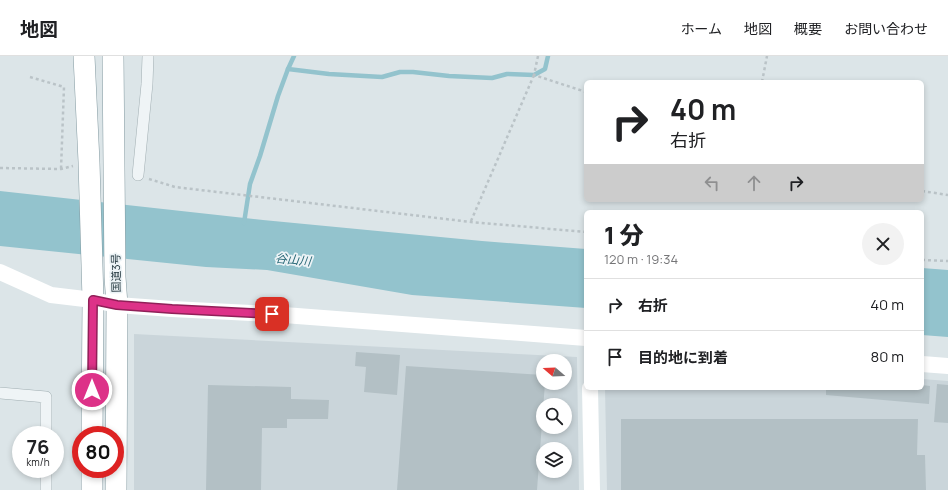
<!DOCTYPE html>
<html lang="ja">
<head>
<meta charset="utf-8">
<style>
	body { margin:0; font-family:Manrope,"Noto Sans JP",sans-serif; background:#f2f2f2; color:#202124; height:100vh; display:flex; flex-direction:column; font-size:15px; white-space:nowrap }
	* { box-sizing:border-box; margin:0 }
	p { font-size:13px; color:#757577 }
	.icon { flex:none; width:22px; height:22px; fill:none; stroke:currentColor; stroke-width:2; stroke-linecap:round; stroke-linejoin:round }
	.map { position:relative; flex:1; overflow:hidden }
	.panel { position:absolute; left:584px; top:154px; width:340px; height:180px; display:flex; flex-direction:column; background:#fff; border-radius:6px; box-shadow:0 2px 6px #0003 }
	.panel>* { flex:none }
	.top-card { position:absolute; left:584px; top:24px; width:340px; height:122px; border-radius:6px; box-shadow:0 2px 6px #0003; background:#fff; color:#202124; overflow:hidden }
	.needle { width:26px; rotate:289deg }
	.controls { position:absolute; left:536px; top:298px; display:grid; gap:8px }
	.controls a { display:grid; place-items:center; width:36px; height:36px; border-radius:50%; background:#fff; box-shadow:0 2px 6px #0003; font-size:20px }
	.speed { position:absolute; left:12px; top:370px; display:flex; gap:8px; font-size:20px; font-weight:700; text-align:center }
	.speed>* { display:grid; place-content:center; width:52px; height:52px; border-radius:50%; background:#fff; box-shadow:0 2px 6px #0003; line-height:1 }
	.speed small { font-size:10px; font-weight:400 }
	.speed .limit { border:6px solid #d22; background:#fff; color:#111 }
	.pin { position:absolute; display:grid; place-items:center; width:34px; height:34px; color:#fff; margin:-17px; border-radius:8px; box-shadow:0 2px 6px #0006 }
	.me { position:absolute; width:44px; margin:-22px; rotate:0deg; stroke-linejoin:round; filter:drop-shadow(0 0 3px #0008) }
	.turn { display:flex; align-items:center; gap:14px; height:84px; padding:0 20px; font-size:18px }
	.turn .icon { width:52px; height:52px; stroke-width:2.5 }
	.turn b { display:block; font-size:28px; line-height:34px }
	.lanes { display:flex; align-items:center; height:38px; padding:0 20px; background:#0003; justify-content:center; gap:20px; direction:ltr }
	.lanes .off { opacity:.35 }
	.round { display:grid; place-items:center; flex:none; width:42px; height:42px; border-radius:21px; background:#f2f2f2 }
	.head { display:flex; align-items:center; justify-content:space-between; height:68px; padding:0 20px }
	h1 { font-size:24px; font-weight:800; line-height:30px }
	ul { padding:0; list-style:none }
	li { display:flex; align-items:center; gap:12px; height:52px; padding:0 20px; border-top:1px solid #e0e0e0 }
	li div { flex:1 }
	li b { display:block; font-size:15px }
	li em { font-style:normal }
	header { display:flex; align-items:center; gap:24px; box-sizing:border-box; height:56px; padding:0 20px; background:#fff; border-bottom:1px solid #e0e0e0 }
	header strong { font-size:19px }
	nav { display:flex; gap:22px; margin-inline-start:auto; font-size:14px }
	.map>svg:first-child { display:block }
	.built { fill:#cad5da; fill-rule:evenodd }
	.water { fill:#93c3cd }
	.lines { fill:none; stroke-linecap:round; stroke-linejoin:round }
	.stream { stroke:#93c3cd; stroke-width:4.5 }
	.building { fill:#b3c0c5 }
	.street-casing { stroke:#a1aeb2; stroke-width:12 }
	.highway-casing { stroke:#8299a0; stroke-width:22 }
	.path { stroke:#bac3c7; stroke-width:2.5; stroke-dasharray:3 3; stroke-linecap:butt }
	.street { stroke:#eff4f6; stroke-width:11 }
	.secondary { stroke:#fff; stroke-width:16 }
	.highway { stroke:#fff; stroke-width:21 }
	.route-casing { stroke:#902058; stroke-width:10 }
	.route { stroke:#dd3288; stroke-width:7 }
	.labels { text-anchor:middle; stroke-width:3.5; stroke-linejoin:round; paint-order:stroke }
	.street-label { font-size:11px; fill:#243840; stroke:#ecf3f6 }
	.water-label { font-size:12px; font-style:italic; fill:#2a6978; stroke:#ecf3f6 }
</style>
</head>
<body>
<header>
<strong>地図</strong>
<nav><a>ホーム</a><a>地図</a><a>概要</a><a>お問い合わせ</a></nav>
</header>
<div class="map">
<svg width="948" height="434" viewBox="0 0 948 434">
	<rect width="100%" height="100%" fill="#dce5e8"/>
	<g class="built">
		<path d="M134 278 577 301 579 434H134ZM543 305H565V327H543ZM543 349H565V371H543ZM543 393H565V415H543Z"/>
		<polygon points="922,323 948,325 948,434 607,434 605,332 922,332"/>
	</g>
	<g class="water">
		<polygon points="0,135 263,164 482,185 586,193 586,252 412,239 267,214 206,211 0,190"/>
		<polygon points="922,212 948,214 948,281 922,279"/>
	</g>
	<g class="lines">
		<g class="stream">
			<polyline points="288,13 294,0"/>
			<polyline points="244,167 250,128 260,100 278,40 288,13 329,18 382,21 400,16 413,16 449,20 492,22 507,18 534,19 545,13 548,0"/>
		</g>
	</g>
	<g class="building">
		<polygon points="356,296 400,299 397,339 364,336 366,311 355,310"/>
		<polygon points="406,310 543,319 543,327 545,327 537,434 397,434"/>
		<polygon points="937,328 948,329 948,367 934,366"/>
		<polygon points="208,329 291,331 291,343 329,344 328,363 287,363 287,372 262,372 261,434 206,434"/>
		<polygon points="922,329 930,330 929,348 826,339 826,332 922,332"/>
		<polygon points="621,363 918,363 917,399 925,399 926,434 621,434"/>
	</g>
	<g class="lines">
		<defs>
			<g id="street">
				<polyline points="138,119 147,28 148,0"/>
				<polyline points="0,337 46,341 46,379"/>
				<polyline points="46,413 46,434"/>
			</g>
			<g id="highway">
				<polyline points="84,0 89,106 93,244 92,379"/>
				<polyline points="113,0 115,221 117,249 116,434"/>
				<polyline points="92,434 92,413"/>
			</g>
		</defs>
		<use href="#street" class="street-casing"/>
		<use href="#highway" class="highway-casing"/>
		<g class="path">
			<polyline points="538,0 534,19 586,36"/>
			<polyline points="30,21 64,31 61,113"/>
			<polyline points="762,26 767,0"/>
			<polyline points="0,112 61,113 73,110"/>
			<polyline points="149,123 175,131 471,166 586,176"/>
			<polyline points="922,135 948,139"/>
			<polyline points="471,165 534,19"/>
			<polyline points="922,204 948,205"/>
		</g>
		<use href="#street" class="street"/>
		<g class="secondary">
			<polyline points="0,216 51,239 93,244 117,249 172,253 271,258 586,282"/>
			<polyline points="922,308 948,310"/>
			<polyline points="590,332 592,434"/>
		</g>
		<use href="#highway" class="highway"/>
	</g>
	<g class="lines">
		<defs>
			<polyline id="route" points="92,334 93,244 117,249 172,253 272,258"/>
		</defs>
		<use href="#route" class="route-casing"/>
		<use href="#route" class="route"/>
	</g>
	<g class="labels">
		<g class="street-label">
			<text transform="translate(116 217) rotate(-91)" y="4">国道3号</text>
		</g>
		<g class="water-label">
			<text transform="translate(293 204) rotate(6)" y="4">谷山川</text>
		</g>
	</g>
</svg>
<div class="controls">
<a><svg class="needle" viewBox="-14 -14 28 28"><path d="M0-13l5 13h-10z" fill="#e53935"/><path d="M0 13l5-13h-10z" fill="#757577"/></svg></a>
<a><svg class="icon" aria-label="search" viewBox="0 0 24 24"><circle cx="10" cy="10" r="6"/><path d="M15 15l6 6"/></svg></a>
<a><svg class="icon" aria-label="layers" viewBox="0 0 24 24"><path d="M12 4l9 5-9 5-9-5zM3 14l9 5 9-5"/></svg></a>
</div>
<div class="speed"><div>76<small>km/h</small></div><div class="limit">80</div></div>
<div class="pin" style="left:272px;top:258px;background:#d93025"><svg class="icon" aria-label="arrive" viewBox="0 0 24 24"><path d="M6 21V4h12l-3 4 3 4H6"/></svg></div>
<svg class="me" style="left:92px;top:334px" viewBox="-20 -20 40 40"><circle r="17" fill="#dd3288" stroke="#fff" stroke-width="3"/><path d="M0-11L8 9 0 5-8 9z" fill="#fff"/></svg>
<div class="top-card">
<div class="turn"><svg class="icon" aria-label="right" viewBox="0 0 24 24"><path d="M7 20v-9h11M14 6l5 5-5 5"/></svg><div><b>40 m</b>右折</div></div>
<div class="lanes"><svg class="icon off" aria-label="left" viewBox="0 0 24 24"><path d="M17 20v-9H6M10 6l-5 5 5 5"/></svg><svg class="icon off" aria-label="ahead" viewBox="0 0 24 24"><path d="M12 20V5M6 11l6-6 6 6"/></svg><svg class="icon" aria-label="right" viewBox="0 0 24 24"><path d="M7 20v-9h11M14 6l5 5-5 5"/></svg></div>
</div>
<section class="panel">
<div class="head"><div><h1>1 分</h1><p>120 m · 19:34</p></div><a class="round"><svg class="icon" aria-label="close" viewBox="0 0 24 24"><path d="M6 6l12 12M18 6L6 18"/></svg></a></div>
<ul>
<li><svg class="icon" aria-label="right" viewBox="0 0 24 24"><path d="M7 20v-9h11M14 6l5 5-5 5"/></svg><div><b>右折</b></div><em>40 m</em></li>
<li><svg class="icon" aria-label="arrive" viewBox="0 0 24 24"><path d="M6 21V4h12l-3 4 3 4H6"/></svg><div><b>目的地に到着</b></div><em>80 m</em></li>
</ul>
</section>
</div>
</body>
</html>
